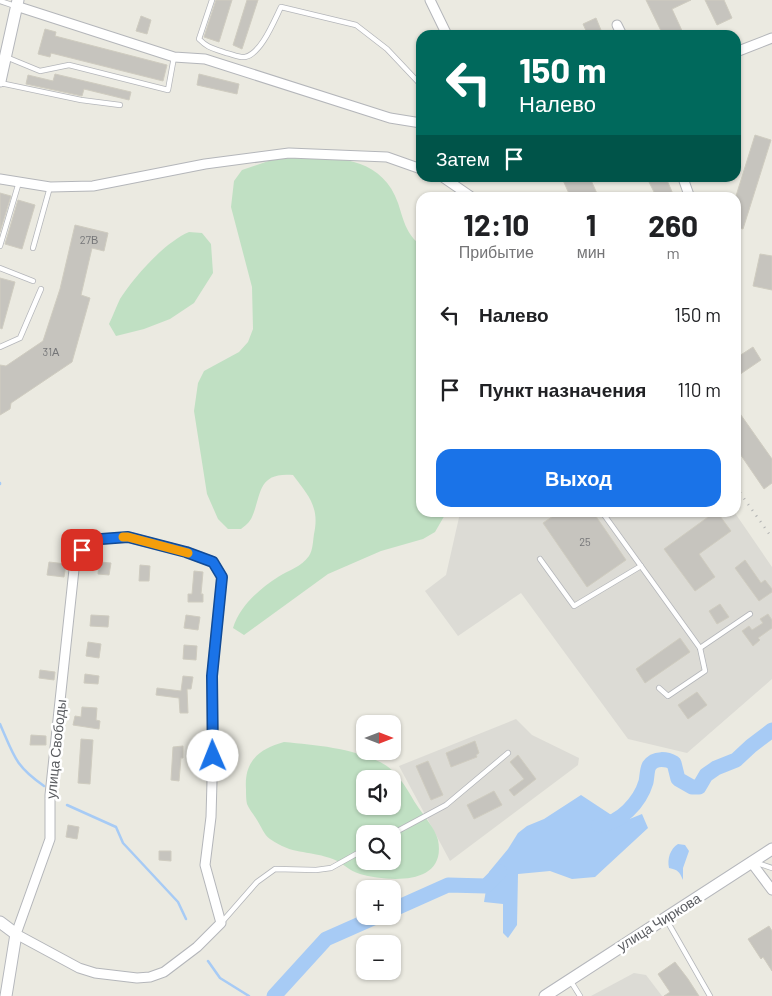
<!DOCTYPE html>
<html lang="ru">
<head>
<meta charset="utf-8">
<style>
	body { margin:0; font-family:Barlow,sans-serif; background:#f6f6f6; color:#202124; height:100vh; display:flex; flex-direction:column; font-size:19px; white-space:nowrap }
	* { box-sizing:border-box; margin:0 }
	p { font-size:16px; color:#757577 }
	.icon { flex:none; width:28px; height:28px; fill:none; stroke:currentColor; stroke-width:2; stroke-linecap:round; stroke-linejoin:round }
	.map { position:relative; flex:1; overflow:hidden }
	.sheet { position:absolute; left:416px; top:192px; width:325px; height:325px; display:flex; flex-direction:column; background:#fff; border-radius:15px; box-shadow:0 1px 4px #0004 }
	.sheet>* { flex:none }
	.banner { position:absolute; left:416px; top:30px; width:325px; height:152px; border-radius:15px; box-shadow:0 1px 4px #0004; background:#00695c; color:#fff; overflow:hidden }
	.needle { width:32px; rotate:90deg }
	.tools { position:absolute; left:356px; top:715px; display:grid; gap:10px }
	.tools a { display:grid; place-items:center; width:45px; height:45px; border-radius:10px; background:#fff; box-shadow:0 1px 4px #0004; font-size:25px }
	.pin { position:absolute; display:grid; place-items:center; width:42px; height:42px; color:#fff; margin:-21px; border-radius:10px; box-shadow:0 2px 8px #0006 }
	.me { position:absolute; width:55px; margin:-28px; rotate:359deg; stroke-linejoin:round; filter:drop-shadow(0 0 4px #0008) }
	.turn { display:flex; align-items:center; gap:18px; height:105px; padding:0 20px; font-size:22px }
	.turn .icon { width:65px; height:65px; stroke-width:2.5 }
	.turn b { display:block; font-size:35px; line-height:42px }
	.then { display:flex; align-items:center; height:48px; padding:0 20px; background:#0003; gap:10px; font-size:19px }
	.eta { display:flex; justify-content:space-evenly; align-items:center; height:85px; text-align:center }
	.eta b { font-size:30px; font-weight:700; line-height:35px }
	.action { display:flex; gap:10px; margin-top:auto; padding:10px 20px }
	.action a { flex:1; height:58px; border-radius:15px; background:#1a73e8; color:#fff; font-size:20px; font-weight:700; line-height:58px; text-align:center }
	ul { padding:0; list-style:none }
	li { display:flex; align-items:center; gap:15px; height:75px; padding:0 20px }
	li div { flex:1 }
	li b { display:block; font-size:19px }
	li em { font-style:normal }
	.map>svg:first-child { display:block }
	.industrial { fill:#dcdbd5 }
	.green { fill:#c0e0c3; fill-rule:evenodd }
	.water { fill:#a7cbf5 }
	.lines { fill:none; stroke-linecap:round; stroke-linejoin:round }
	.stream { stroke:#a7cbf5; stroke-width:2.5 }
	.river { stroke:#a7cbf5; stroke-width:15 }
	.building { fill:#c6c4be; stroke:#cfccc0 }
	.service-casing { stroke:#b4b6ba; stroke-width:6 }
	.minor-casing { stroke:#b4b6ba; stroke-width:11 }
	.secondary-casing { stroke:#b5b7bc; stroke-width:13 }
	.service { stroke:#fff; stroke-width:4.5 }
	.minor { stroke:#fff; stroke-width:9 }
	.secondary { stroke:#fff; stroke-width:11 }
	.rail { stroke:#b1b2b2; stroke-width:2.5; stroke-dasharray:1 6; stroke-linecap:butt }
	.route-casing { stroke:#114b97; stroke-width:12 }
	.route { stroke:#1a73e8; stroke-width:9 }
	.slow { stroke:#f59e0b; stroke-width:9 }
	.labels { text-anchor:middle; stroke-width:5; stroke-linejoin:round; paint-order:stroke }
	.number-label { font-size:11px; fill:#757678 }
	.street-label { font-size:14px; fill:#5a5c60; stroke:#fff }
</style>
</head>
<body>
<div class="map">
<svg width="772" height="996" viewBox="0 0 772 996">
	<rect width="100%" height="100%" fill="#ebeae1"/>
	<g class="industrial">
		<polygon points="460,513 735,513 772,567 772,679 687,753 628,739 521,593 458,636 425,591 446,575"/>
		<polygon points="516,719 532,735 579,758 578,765 450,861 399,766"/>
		<polygon points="634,973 646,975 662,996 591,996"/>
	</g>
	<g class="green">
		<path d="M280 157C323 157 380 151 398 203 403 218 406 235 421 245V512L446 513 435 532 423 539 381 551 328 574 244 635 233 628C240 606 258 590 278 577 289 570 301 567 309 556 313 550 313 540 314 534 320 507 308 495 293 475 257 472 262 494 252 517 250 522 245 526 241 529H228L218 519 207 494 194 411 198 383 204 371 239 352 248 342 253 329 252 287 231 207 234 181 242 170Z"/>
		<path d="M189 232 202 233 211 244 213 273 194 303 170 319 144 329 116 336 109 324C113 316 116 307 120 299 134 277 165 242 189 232Z"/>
		<path d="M284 742C316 745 351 748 380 762 397 770 407 789 416 804 423 815 435 828 438 840 447 886 389 882 360 874 349 871 341 861 330 858 306 850 293 855 270 839 264 835 261 826 257 820 254 815 249 809 247 804 246 800 246 794 246 789 244 761 259 749 284 742ZM365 779H392V806H365ZM365 834H392V861H365Z"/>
	</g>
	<g class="water">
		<polygon points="581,795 622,822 642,814 648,828 595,877 572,879 550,871 518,874 517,925 508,938 503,933 503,904 484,902 489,872 508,849 518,833 527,826 544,819"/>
		<path d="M678 844 685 845 689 851 683 868V880C679 871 678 870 669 868 667 859 670 849 678 844Z"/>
	</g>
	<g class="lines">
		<g class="stream">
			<polyline points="0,483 0,484"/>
			<path d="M0 724C14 756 15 766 44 786"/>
			<polyline points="67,805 116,827 123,843 178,902 186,919"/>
			<polyline points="208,961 220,978 249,996"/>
		</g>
		<g class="river">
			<path d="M599 825C620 824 640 802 646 782 647 777 647 770 649 766 655 757 667 759 674 763L678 779 692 787H699L706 775 716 768 736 760 751 746 772 730"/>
			<polyline points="392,910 448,885 486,886 500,872"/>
			<polyline points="274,996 326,939 378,916"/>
		</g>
	</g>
	<g class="building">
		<polygon points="216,0 232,0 219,42 204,37"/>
		<polygon points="247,0 258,0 242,49 233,45"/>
		<polygon points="646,0 691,0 672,9 684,35 663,35"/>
		<polygon points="705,0 724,0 732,18 717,25"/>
		<polygon points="141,16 151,20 147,34 136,31"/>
		<polygon points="596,18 603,35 588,35 583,24"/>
		<polygon points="45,29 56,32 55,36 167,65 163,81 51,53 50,57 38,54"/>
		<polygon points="55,74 131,92 129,100 84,89 82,96 26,84 28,75 53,81"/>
		<polygon points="199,74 239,84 237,94 197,85"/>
		<polygon points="755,135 771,140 743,229 736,227 736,196"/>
		<polygon points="562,178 590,178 599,198 571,198"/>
		<polygon points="647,178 666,178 673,194 665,198 657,198"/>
		<polygon points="0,193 11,196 0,232"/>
		<polygon points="18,200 35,205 22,249 5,244"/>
		<polygon points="75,225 108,233 104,251 92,248 81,295 90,298 72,362 11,403 10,409 0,415 0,365 6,366 43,341 60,289"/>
		<polygon points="760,254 772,256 772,290 753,286"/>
		<polygon points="0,278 15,282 2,329 0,328"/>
		<polygon points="753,347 761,360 736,377 736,358"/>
		<polygon points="736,408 772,459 772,483 764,489 736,448"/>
		<polygon points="559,512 593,512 626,560 587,587 543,523"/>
		<polygon points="715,512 717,512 731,531 699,554 715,577 695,591 664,549"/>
		<polygon points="745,560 761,583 765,580 772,589 772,592 759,601 735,568"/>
		<polygon points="49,562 66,564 64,577 47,575"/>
		<polygon points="99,562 111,563 109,575 98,574"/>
		<polygon points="140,565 150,566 149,581 139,581"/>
		<polygon points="194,571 203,572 201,594 203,594 203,602 188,602 188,594 192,594"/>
		<polygon points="720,604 729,617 717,624 709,611"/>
		<polygon points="768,614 772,620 772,628 758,638 760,640 753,646 742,631 749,626 752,630 763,623 760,619"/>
		<polygon points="91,615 109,616 108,627 90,626"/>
		<polygon points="186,615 200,617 198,630 184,628"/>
		<polygon points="680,638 690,652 645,683 636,669"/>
		<polygon points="88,642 101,644 99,658 86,656"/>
		<polygon points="184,645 197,646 196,660 183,659"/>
		<polygon points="40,670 55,672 54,680 39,678"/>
		<polygon points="85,674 99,676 98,684 84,683"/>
		<polygon points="183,676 193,677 191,689 187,689 188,713 180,713 179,698 156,695 157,688 181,691"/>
		<polygon points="697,692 707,705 688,719 678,705"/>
		<polygon points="82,707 97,708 96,720 100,721 99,729 73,725 75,716 81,717"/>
		<polygon points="31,735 46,736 46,745 30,745"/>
		<polygon points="81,739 93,740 90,784 78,783"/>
		<polygon points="475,741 479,753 476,755 477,757 451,767 446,753"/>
		<polygon points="183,746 183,758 181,758 179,781 171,780 173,747"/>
		<polygon points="518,755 536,779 514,796 509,790 524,779 510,762"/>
		<polygon points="428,761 443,795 431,800 416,766"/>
		<polygon points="494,791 502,805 474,819 467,805"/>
		<polygon points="68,825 79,827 77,839 66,837"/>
		<polygon points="159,851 171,851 171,861 159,860"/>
		<polygon points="769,926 772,931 772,971 763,957 761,959 748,939"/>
		<polygon points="675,962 688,979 699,996 664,996 670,992 658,974"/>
	</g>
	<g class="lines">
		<defs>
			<g id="service">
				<path d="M212 0 199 39C209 49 213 48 226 53 232 54 239 58 245 57 261 54 274 21 281 7L356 25 387 49 421 85"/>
				<polyline points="0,1 15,6"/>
				<polyline points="6,57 40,71 69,65 168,90 174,57"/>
				<polyline points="0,83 81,100 120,105"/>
				<polyline points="0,246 19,182"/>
				<polyline points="33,248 50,187"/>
				<polyline points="0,268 33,281"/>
				<polyline points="0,347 20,338 41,289"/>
				<polyline points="602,512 700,648 750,614"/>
				<polyline points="540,559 574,606 641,566"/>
				<polyline points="659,688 668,696 705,671 700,648"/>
				<polyline points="392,834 446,805 508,753"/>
				<polyline points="754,862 772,868"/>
				<polyline points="666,919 710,996"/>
				<polyline points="222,922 257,882 275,869 316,870 331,868 365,849"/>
				<polyline points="570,980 580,996"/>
			</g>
			<g id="minor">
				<polyline points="430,0 447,35"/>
				<polyline points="16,6 174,57 205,59 390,118 421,123"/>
				<polyline points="617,25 622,35"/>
				<polyline points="736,52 772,38"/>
				<polyline points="444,178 473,198"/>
				<polyline points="683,178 690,198"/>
				<polyline points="0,179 50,187 93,186 205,164 289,153 387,157 421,169"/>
				<polygon points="128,537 186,552 213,562 222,577 212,676 212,781 211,817 205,865 221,923 197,947 164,972 150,977 137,978 95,973 79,968 16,934 50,839 50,795 75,560 88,540"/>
				<polyline points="751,862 772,890"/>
			</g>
			<g id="secondary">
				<polyline points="0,81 18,0"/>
				<polyline points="0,922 16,934 6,996"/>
				<polyline points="545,996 772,849"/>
			</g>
		</defs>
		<use href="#service" class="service-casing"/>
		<use href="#minor" class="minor-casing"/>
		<use href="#secondary" class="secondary-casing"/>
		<use href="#service" class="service"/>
		<use href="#minor" class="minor"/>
		<use href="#secondary" class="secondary"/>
		<polyline class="rail" points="736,487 772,538"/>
	</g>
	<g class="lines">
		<defs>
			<polyline id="route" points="82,550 88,540 128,537 186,552 213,562 222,577 212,676 213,756"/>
		</defs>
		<use href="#route" class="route-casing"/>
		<use href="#route" class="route"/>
		<polyline class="slow" points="123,537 128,537 188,553"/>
	</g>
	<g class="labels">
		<g class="number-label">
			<text x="89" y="244">27В</text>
			<text x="51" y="356">31А</text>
			<text x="585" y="546">25</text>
		</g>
		<g class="street-label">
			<text transform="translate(56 749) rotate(-84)" y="5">улица Свободы</text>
			<text transform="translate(659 922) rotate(-32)" y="5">улица Чиркова</text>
		</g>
	</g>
</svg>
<div class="tools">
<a><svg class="needle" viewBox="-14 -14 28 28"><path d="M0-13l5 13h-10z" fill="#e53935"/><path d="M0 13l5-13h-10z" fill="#757577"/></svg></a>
<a><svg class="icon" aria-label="sound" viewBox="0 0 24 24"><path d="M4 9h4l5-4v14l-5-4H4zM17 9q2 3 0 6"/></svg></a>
<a><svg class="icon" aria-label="search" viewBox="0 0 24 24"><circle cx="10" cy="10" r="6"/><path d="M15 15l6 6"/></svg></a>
<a>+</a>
<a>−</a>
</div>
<div class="pin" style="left:82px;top:550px;background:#d93025"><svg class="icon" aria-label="arrive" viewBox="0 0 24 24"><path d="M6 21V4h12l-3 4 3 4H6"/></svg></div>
<svg class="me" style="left:213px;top:756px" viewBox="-20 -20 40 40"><circle r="19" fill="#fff"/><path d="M0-13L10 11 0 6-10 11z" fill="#1a73e8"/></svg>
<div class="banner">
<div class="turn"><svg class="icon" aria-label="left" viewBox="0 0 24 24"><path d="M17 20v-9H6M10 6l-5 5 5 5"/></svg><div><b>150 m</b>Налево</div></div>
<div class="then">Затем<svg class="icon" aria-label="arrive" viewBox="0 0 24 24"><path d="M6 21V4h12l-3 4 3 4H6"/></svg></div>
</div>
<section class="sheet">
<div class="eta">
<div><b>12:10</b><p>Прибытие</p></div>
<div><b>1</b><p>мин</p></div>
<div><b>260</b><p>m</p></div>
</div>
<ul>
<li><svg class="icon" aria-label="left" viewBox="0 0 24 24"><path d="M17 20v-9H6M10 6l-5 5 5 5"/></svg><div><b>Налево</b></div><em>150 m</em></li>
<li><svg class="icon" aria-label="arrive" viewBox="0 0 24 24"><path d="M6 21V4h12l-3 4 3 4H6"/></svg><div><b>Пункт назначения</b></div><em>110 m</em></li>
</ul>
<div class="action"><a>Выход</a></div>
</section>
</div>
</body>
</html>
